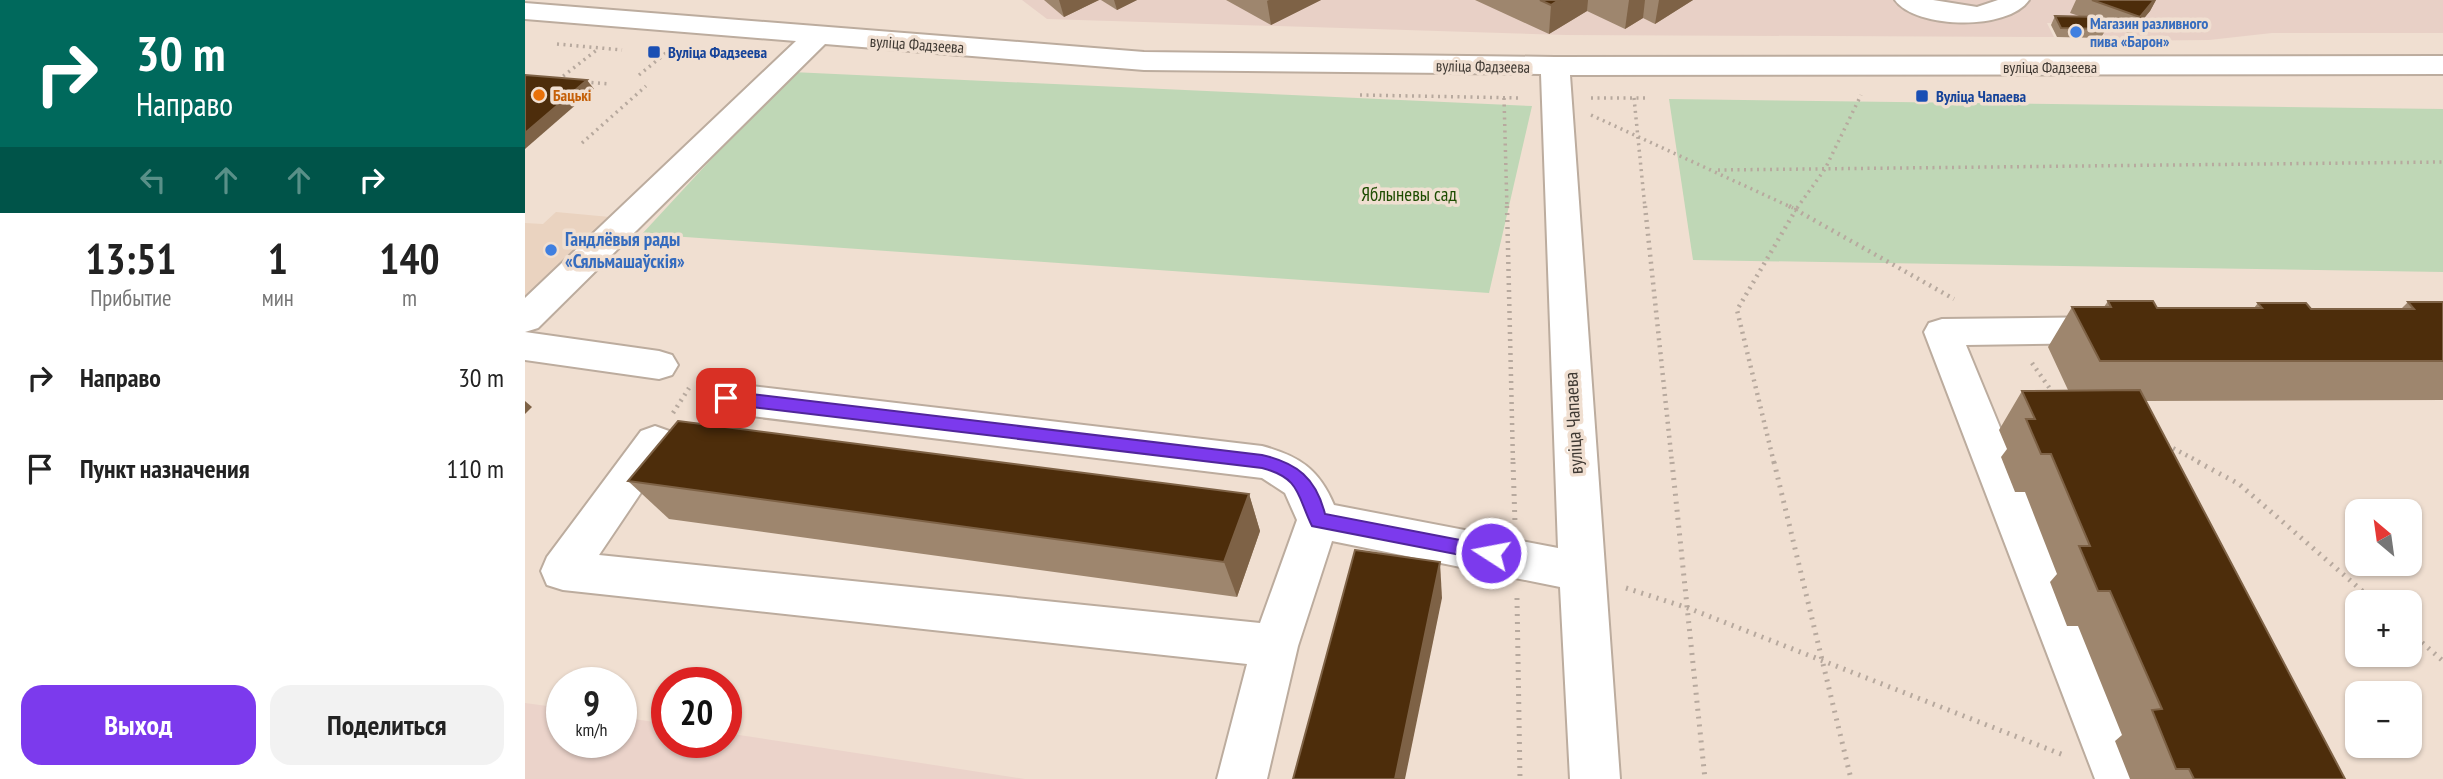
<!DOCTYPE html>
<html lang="ru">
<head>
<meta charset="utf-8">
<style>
	body { margin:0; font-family:"PT Sans Narrow",sans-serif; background:#f2f2f2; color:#222; height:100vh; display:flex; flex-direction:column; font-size:26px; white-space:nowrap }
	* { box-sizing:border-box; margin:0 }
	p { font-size:23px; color:#767676 }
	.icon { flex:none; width:38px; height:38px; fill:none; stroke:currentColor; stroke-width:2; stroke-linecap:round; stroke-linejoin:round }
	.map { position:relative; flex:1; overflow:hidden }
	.details { display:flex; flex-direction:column; background:#fff; width:525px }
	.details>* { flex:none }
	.guide { background:#00695c; color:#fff; overflow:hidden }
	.needle { width:46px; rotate:331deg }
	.fabs { position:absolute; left:1820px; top:499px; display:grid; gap:14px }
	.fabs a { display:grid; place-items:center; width:77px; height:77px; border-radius:14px; background:#fff; box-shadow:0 2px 5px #0004; font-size:35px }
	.speed { position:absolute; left:21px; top:667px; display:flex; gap:14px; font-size:35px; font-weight:700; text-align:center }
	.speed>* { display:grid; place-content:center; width:91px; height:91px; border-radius:50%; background:#fff; box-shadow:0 2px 5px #0004; line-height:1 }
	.speed small { font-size:18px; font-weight:400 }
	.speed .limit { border:10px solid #d22; background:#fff; color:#111 }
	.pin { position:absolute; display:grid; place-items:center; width:60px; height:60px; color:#fff; margin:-30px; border-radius:14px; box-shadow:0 4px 10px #0006 }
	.me { position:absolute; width:77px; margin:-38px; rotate:281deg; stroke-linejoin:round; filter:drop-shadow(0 0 5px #0008) }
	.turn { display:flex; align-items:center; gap:24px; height:147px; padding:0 21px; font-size:32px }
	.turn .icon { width:91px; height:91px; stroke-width:2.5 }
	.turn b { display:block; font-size:49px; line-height:60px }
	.lanes { display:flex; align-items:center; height:66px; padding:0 21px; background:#0003; justify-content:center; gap:35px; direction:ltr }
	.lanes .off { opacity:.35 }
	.eta { display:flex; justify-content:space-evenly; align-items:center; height:119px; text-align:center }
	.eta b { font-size:42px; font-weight:600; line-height:49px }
	.cta { display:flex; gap:14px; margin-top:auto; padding:14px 21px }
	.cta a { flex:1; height:80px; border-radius:21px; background:#7c3aed; color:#fff; font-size:28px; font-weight:600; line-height:80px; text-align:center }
	.cta a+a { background:#f2f2f2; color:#222 }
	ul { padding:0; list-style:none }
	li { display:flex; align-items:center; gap:21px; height:91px; padding:0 21px }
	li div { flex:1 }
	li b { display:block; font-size:26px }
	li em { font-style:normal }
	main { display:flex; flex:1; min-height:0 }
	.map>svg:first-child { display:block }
	.built { fill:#ead3c0 }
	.industrial { fill:#e8d0c6 }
	.education { fill:#ebd3ca }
	.green { fill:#bfd7b6 }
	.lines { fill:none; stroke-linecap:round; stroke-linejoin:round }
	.minor-casing { stroke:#bcac9e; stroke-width:4 }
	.path-far2 { stroke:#b7a99e; stroke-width:3.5; stroke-dasharray:2 4.5; stroke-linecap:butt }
	.path-far1 { stroke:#b7a99e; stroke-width:4.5; stroke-dasharray:2 5; stroke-linecap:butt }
	.path { stroke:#b7a99e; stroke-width:5; stroke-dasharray:2 6; stroke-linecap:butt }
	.minor { fill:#fff; fill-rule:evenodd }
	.wall { fill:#9e866e }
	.shaded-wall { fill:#7e6246 }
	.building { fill:#4d2d0b; stroke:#7e6246; stroke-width:2 }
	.route { fill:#7c3aed; stroke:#51269a; stroke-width:2 }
	.shop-dot { fill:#3f7fe0; stroke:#f0dfd1; stroke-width:2.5 }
	.transit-dot { fill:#1a4fb4; stroke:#f0dfd1; stroke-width:2.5 }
	.food-dot { fill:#e8710a; stroke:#f0dfd1; stroke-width:2.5 }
	.labels { text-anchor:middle; stroke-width:7; stroke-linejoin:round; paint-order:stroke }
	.far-shop-label { font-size:16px; font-weight:bold; fill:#366cbe; stroke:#f0dfd1; text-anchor:start }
	.far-street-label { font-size:16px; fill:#3e3832; stroke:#f0dfd1 }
	.far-transit-label { font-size:16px; font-weight:bold; fill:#164399; stroke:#f0dfd1; text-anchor:start }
	.far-food-label { font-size:16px; font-weight:bold; fill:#c56008; stroke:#f0dfd1; text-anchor:start }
	.park-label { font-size:19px; fill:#1d4c00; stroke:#f0dfd1 }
	.shop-label { font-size:19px; font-weight:bold; fill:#366cbe; stroke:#f0dfd1; text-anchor:start }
	.street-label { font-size:19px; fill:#3e3832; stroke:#f0dfd1 }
</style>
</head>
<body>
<main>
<section class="details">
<div class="guide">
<div class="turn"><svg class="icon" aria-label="right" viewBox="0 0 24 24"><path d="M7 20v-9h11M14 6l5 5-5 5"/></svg><div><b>30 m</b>Направо</div></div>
<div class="lanes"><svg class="icon off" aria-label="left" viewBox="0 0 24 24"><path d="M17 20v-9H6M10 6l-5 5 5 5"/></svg><svg class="icon off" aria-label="ahead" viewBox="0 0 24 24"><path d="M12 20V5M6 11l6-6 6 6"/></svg><svg class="icon off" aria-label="ahead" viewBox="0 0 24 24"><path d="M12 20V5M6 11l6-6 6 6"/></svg><svg class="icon" aria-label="right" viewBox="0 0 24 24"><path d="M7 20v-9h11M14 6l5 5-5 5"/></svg></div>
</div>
<div class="eta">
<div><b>13:51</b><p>Прибытие</p></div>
<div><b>1</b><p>мин</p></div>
<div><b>140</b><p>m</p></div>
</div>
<ul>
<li><svg class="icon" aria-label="right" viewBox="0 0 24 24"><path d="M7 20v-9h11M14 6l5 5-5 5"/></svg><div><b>Направо</b></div><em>30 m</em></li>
<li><svg class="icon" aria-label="arrive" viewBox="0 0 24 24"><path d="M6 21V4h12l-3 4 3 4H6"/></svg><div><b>Пункт назначения</b></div><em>110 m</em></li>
</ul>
<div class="cta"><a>Выход</a><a>Поделиться</a></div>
</section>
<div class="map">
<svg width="1918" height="779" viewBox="0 0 1918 779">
	<rect width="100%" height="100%" fill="#f0dfd1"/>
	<polygon class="built" points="31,212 85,217 0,300 0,223 18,224"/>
	<polygon class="industrial" points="497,0 1918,0 1918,33 1747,33 1684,40 1583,41 1572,24 1522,23 1529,37 1041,35 522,19"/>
	<polygon class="education" points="0,703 37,708 37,742 96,742 96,717 142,724 142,742 201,742 201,733 500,779 0,779"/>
	<g class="green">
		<polygon points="267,72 1007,106 964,293 117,234"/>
		<polygon points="1144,99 1918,109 1918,272 1168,260"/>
	</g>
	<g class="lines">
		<defs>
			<g id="minor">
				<path d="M1370 0H1408L1452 7 1473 0H1504C1482 32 1389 28 1370 0Z"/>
				<path d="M0 3 619 52 1030 57 1918 56V74L1045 75 1095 779H1045L1035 587 807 541 773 646 742 779H692L722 664 38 590 22 585 16 571 22 557 116 431 130 426 144 431 150 442 74 555 735 623 772 520 760 493 737 478 201 413 187 409 182 398 187 387 201 383 737 446C774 456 794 469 809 505L1033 548 1016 74 619 70 300 44 13 328 0 332V298L271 41 0 19Z"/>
				<polygon points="1584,317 1597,321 1602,330 1597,339 1584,343 1441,345 1620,779 1570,779 1399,332 1404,323 1417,319"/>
				<polygon points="0,332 134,351 147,355 153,365 147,375 134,379 0,360"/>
			</g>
		</defs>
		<use href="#minor" class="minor-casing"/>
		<g class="path-far2">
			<polyline points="32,44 97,50"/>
			<polyline points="114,75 141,53"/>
			<polyline points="33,80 73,49"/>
			<polyline points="60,82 85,84"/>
			<polyline points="835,95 997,98"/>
			<polyline points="979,98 982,208"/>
			<polyline points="1066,98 1123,98"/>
			<polyline points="1109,98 1120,208"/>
			<polyline points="1066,115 1268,208"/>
			<polyline points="57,143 121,86"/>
			<polyline points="1193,170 1918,162"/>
			<polyline points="1272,208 1300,169 1336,95"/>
		</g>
		<g class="path-far1">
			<polyline points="982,206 988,463"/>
			<polyline points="1120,206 1147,463"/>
			<polyline points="1264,206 1429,299"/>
			<polyline points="1507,363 1528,393"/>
			<polyline points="148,413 164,388"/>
			<polyline points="1642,445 1676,463"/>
			<polyline points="1249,463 1212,310 1273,206"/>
		</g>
		<g class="path">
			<polyline points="988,462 990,523"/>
			<polyline points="1147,462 1180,779"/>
			<polyline points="1249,462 1326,779"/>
			<polyline points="1673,462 1714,484 1850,602"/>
			<polyline points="1101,588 1163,608 1541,756"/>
			<polyline points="992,598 995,779"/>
			<polyline points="1885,632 1918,661"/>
		</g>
		<use href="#minor" class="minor"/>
	</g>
	<g class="wall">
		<polygon points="519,0 574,0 539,17"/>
		<polygon points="576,0 612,0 592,10"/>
		<polygon points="701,0 796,0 746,25"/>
		<polygon points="950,0 1168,0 1130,24 1118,18 1100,29 1062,11 1024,34"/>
		<polygon points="1551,0 1631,0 1625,11 1606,34 1578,24 1581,29 1576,38 1532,37 1526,25 1530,16 1557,17 1545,13"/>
		<polygon points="1583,301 1632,308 1729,308 1733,303 1786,309 1876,309 1883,302 1918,302 1918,400 1621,401 1820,779 1605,779 1590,741 1597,735 1553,626 1542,626 1525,582 1532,574 1500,492 1490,492 1476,457 1482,449 1474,430 1497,391 1543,390 1523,347 1547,307 1579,307"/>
		<polygon points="103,481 724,494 735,531 712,597 144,519"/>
	</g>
	<g class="shaded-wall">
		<polygon points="534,0 574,0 539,17"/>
		<polygon points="589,0 612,0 592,10"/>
		<polygon points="744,0 796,0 746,25 742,1"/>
		<polygon points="1034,0 1063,0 1062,11 1024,34 1026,5"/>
		<polygon points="1104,0 1120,0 1118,18 1100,29"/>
		<polygon points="1134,0 1168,0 1130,24"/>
		<polygon points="1629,0 1631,0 1625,11 1606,34 1615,17"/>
		<polygon points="62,80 69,89 0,149 0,133"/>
		<polygon points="0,401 7,407 0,414"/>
		<polygon points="724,494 735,531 712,597 699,562"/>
		<polygon points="915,562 917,598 880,779 870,779"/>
	</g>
	<g class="building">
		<polygon points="1015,0 1034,0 1026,5"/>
		<polygon points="1567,0 1629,0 1615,17"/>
		<polygon points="1530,16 1573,17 1581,29 1536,28"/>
		<polygon points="0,75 62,80 0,133"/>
		<polygon points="1583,301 1628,301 1632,308 1737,308 1733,303 1781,303 1786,309 1889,309 1883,302 1918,302 1918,361 1575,361 1547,307 1586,307"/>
		<polygon points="1615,390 1820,779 1669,779 1664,769 1651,769 1627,710 1637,709 1585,591 1573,591 1554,546 1565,546 1526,454 1516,454 1501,419 1510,419 1497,391"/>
		<polygon points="153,421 724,494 699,562 103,481"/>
		<polygon points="830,550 915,562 870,779 768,779"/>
	</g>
	<path class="route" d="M201 391 737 455C772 463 791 478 800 514L966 546 975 553 966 561 787 526C772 496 776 478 737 468L201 404 193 398Z"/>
	<g class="shop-dot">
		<circle cx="1551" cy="32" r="7"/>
		<circle cx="26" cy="250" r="7"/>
	</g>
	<g class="transit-dot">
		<rect x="122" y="45" width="14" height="14" rx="3.5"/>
		<rect x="1390" y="89" width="14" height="14" rx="3.5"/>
	</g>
	<circle class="food-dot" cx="14" cy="95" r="7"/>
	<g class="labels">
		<g class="far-shop-label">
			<text x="1565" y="29">Магазин разливного<tspan x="1565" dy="18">пива «Барон»</tspan></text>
		</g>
		<g class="far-street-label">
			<text transform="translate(392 44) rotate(4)" y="6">вуліца Фадзеева</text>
			<text transform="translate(958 66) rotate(1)" y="6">вуліца Фадзеева</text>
			<text x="1525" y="73">вуліца Фадзеева</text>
		</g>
		<g class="far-transit-label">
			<text x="143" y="58">Вуліца Фадзеева</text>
			<text x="1411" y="102">Вуліца Чапаева</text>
		</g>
		<g class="far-food-label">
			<text x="28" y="101">Бацькі</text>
		</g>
		<g class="park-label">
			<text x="884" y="201">Яблыневы сад</text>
		</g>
		<g class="shop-label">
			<text x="40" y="246">Гандлёвыя рады<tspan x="40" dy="22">«Сяльмашаўскія»</tspan></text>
		</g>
		<g class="street-label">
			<text transform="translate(1048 423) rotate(-93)" y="7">вуліца Чапаева</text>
		</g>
	</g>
</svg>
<div class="fabs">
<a><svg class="needle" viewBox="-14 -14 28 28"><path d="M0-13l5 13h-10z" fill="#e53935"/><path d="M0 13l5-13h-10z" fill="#767676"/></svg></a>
<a>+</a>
<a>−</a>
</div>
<div class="speed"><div>9<small>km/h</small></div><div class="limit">20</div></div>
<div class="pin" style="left:201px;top:398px;background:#d93025"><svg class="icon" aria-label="arrive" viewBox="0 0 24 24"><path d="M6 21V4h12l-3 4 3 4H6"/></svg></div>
<svg class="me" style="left:966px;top:553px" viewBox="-20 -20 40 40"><circle r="17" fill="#7c3aed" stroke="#fff" stroke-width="3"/><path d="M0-11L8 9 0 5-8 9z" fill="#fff"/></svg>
</div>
</main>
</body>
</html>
